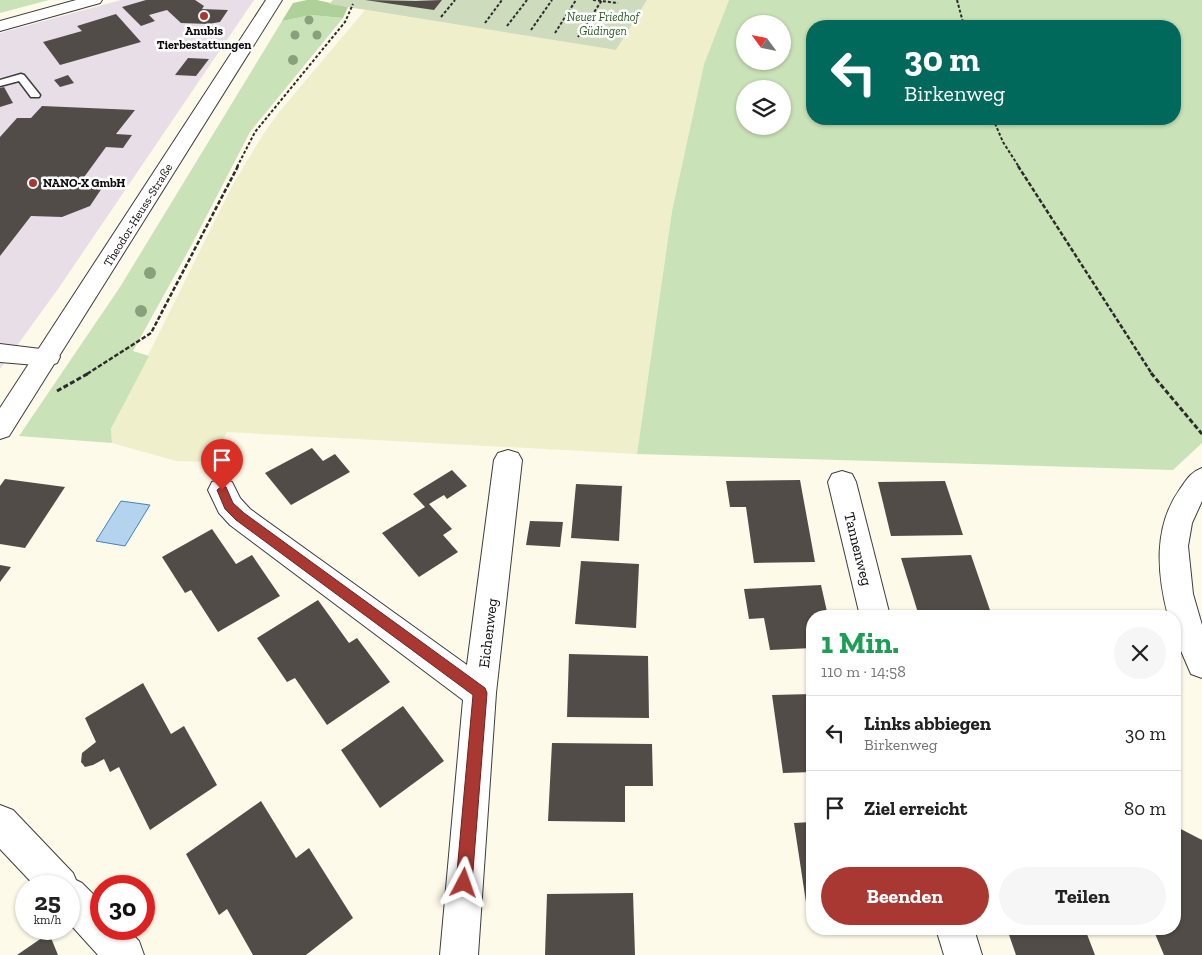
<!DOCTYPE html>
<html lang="de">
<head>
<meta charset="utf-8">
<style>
	body { margin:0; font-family:"Zilla Slab",serif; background:#f6f6f6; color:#222; height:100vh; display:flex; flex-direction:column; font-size:19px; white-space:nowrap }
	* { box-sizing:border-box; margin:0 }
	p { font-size:16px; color:#767676 }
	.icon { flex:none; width:28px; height:28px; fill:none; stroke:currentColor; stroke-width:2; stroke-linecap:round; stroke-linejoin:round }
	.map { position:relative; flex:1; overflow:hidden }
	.details { position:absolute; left:806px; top:610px; width:375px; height:325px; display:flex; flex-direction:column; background:#fff; border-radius:20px; box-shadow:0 1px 4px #0004 }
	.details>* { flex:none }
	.hud { position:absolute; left:806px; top:20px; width:375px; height:105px; border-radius:20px; box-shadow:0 1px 4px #0004; background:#00695c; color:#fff; overflow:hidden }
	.needle { width:32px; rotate:303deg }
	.buttons { position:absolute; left:736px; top:15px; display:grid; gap:10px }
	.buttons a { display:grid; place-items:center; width:55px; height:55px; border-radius:50%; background:#fff; box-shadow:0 1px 4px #0004; font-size:25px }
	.speed { position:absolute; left:15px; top:875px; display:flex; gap:10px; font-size:25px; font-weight:700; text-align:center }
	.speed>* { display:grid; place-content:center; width:65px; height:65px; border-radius:50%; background:#fff; box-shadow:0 1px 4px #0004; line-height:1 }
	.speed small { font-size:12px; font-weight:400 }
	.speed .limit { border:8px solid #d22; background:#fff; color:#111 }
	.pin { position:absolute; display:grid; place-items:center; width:42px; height:42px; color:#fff; margin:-51px -21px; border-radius:50% 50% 50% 0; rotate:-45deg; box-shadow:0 0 5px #0007 }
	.pin .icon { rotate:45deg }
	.me { position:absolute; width:55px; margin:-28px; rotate:4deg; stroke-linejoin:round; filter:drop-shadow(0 0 4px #0008) }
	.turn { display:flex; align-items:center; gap:18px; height:105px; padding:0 15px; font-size:22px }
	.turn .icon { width:65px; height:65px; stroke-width:2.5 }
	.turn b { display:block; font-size:35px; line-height:42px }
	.round { display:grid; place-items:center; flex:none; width:52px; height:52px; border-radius:26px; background:#f6f6f6 }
	.summary { display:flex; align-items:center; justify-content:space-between; height:85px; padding:0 15px }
	h1 { font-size:30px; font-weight:800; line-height:38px; color:#1e9e55 }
	.cta { display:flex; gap:10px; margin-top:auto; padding:10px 15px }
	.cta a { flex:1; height:58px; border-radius:30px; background:#a93732; color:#fff; font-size:20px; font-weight:800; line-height:58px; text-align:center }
	.cta a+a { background:#f6f6f6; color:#222 }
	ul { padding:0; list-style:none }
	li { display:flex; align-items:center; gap:15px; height:75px; padding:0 15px; border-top:1px solid #e0e0e0 }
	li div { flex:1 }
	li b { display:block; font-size:19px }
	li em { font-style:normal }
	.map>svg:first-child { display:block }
	.industrial { fill:#e8dee8 }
	.farmland { fill:#efefcc }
	.green { fill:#cae2b7; fill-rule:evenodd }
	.forest { fill:#add198 }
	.cemetery { fill:#cfdbbd }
	.water { fill:#b3d3ee; stroke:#4282bd }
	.building { fill:#514c47 }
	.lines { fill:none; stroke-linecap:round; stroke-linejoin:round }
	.service-casing { stroke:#3d3d3d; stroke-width:3 }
	.minor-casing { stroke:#3d3d3d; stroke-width:2 }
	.tertiary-casing { stroke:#3d3d3d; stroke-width:2 }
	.path-far2 { stroke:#2c2c2c; stroke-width:2; stroke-dasharray:3 2; stroke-linecap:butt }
	.path-far1 { stroke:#2c2c2c; stroke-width:2.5; stroke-dasharray:4.5 2; stroke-linecap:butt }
	.path { stroke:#2c2c2c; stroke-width:3; stroke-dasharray:5 2.5; stroke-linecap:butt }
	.service { fill:#fff; fill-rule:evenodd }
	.minor { fill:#fff; fill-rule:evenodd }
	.tertiary { fill:#fff; fill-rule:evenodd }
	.tree { fill:#88a17c }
	.route { fill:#a93732; stroke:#6e2420 }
	.poi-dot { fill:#a93732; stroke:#fff; stroke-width:2 }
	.labels { text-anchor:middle; stroke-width:5; stroke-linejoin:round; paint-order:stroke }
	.far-park-label { font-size:12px; font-style:italic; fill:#295922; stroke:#fff }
	.far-poi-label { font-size:12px; font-weight:bold; fill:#0a0a0a; stroke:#fff }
	.far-street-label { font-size:12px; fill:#0a0a0a; stroke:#fff }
	.street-label { font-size:15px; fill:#0a0a0a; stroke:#fff }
</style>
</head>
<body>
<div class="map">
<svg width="1202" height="955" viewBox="0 0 1202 955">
	<rect width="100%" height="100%" fill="#fdfae9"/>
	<polygon class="industrial" points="121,0 254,0 58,289 0,369 0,33"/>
	<polygon class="farmland" points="647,0 729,0 704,64 672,211 637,454 227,432 212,462 176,461 112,443 111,430 232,186 264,133 280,111 365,10 616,50"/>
	<g class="green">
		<polygon points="0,0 49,0 0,13"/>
		<path d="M729 0H1202V443L1173 470 637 454 672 211 704 64ZM745 24H782V61H745ZM812 26H1175V119H812ZM745 89H782V126H745Z"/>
		<polygon points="311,15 343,18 250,132 191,246 133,351 149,356 111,429 112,443 19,436 120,287 282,21"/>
	</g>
	<polygon class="forest" points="307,0 317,0 348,7 343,18 311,15 282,21 293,3"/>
	<polygon class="cemetery" points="333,0 647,0 616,50 329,4"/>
	<polygon class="water" points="121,501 150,505 125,546 96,541"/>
	<g class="building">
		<polygon points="146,0 195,0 204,6 202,9 228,10 220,22 208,24 181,23 167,10 149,15 155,21 141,26 122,7"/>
		<polygon points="365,0 416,1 442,0 434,10"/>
		<polygon points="116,14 141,42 60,65 43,42 82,31 77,26"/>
		<polygon points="188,58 209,59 196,76 175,75"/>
		<polygon points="68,75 74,83 60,87 54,80"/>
		<polygon points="4,87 13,103 0,107 0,88"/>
		<polygon points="42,106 135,110 116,134 132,135 123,148 106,147 82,180 62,179 70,186 102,188 90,206 62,217 31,216 0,256 0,137 17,118 31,118"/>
		<polygon points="312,448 323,461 335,454 350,472 291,505 265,473"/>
		<polygon points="452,470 467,486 447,499 444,495 429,504 452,529 443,535 458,552 419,577 382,533 425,507 413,494"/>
		<polygon points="5,479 65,487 25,548 0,544 0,486"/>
		<polygon points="800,480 815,562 754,563 746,507 730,507 726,481"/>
		<polygon points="945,481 963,535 891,536 878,482"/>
		<polygon points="576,484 622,486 619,541 571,538"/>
		<polygon points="530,521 563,522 560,547 526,545"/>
		<polygon points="212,529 236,564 252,555 280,596 218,632 191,590 185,593 162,557"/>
		<polygon points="971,555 992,616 919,616 901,558"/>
		<polygon points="581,561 639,564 636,628 575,624"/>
		<polygon points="0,565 11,567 0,582"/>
		<polygon points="821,585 828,616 812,616 812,648 770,650 764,618 749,619 744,589"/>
		<polygon points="318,600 349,643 357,638 390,682 327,725 295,678 287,682 257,638"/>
		<polygon points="569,654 648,656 649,718 567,717"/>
		<polygon points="143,683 171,734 184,726 217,785 150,830 119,767 110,772 104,759 93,765 85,767 81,762 82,753 96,742 85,718"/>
		<polygon points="812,694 812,772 783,773 772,695"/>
		<polygon points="403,706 444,761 380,808 341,750"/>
		<polygon points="552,743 652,744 653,786 625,786 625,822 548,821"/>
		<polygon points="261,801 296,858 309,848 353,918 306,955 253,955 227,909 219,915 186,854"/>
		<polygon points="812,822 812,922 809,922 794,823"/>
		<polygon points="1175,826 1202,840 1202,955 1164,955 1153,929 1175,929"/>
		<polygon points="633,893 635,955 545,955 547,894"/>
		<polygon points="1007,929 1085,929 1095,955 1016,955"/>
		<polygon points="49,933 58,955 17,955"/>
	</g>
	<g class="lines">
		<defs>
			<polygon id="service" points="21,74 24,75 40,95 39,97 31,97 19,81 0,86 0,80"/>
			<g id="minor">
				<polygon points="76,0 102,0 100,3 0,31 0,21"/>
				<polygon points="0,344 57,351 60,357 57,363 48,366 0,362"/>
				<polygon points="508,450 518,453 522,460 496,693 478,955 440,955 463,700 230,525 219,513 208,490 212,482 222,479 232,482 240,498 250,509 467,665 494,460 498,453"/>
				<path d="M1202 468V501L1192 523 1188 546 1193 594 1202 625V678L1191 674 1175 637V616H1168C1157 573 1153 527 1180 489 1187 479 1191 472 1202 468Z"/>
				<polygon points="842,471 852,474 856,482 890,616 860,616 828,482 832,474"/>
				<polygon points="0,805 13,810 73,873 76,880 82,883 101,902 101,929 127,929 139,941 144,955 98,955 69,923 69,886 35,886 0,849"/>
				<polygon points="936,929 974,929 982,955 944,955"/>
			</g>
			<polygon id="tertiary" points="266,0 282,0 9,436 0,439 0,408"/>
		</defs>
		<use href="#service" class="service-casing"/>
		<use href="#minor" class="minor-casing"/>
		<use href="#tertiary" class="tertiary-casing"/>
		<g class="path-far2">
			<polyline points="593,0 618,3"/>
			<polyline points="957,0 964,26"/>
			<polyline points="441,17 455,0"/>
			<polyline points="485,23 502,0"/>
			<polyline points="507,26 527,0"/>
			<polyline points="531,30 552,0"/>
			<polyline points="555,33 576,0"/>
			<polyline points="578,37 602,0"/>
			<polyline points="993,119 1003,142 1019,167"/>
			<polyline points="237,167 255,132 345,22 353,4"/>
		</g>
		<g class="path-far1">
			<polyline points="1018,166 1152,374"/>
			<polyline points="87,374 151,333 238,166"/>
		</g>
		<g class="path">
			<polyline points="1151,373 1202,434"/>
			<polyline points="57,391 89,373"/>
		</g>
		<use href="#service" class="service"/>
		<use href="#minor" class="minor"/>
		<use href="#tertiary" class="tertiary"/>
	</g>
	<g class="tree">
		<circle cx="309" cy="20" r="4.5"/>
		<circle cx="295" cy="35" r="4.5"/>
		<circle cx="317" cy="35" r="4.5"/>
		<circle cx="293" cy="60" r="5"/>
		<circle cx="150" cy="273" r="6"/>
		<circle cx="141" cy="311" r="6"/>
	</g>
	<polygon class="route" points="222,486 226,487 233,503 244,513 485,688 487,693 472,883 469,888 464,890 458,888 456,883 473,695 236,520 225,509 217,490"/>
	<g class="poi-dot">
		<circle cx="204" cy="16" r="5"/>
		<circle cx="33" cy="183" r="5"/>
	</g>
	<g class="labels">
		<g class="far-park-label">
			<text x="603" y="21">Neuer Friedhof<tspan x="603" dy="14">Güdingen</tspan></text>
		</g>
		<g class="far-poi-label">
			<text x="204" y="35">Anubis<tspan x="204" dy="14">Tierbestattungen</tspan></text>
			<text x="43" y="187" text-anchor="start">NANO-X GmbH</text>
		</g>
		<g class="far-street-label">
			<text transform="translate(138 215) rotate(-58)" y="4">Theodor-Heuss-Straße</text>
		</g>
		<g class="street-label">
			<text transform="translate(858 549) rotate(76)" y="5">Tannenweg</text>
			<text transform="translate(488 633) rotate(-83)" y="5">Eichenweg</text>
		</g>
	</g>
</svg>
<div class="buttons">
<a><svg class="needle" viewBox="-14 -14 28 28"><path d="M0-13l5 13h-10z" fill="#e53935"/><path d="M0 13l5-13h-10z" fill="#767676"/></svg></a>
<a><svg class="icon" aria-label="layers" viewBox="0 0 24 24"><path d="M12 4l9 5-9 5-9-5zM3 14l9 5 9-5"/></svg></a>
</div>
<div class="speed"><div>25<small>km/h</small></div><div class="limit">30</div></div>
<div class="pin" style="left:222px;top:490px;background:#d93025"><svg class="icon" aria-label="arrive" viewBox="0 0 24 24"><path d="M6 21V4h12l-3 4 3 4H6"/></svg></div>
<svg class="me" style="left:464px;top:883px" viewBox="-20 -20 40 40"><path d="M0-17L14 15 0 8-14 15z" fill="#a93732" stroke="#fff" stroke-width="4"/></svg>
<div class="hud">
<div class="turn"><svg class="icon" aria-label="left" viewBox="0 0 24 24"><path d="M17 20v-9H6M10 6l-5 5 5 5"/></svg><div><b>30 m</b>Birkenweg</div></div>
</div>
<section class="details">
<div class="summary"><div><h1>1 Min.</h1><p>110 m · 14:58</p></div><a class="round"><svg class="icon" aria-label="close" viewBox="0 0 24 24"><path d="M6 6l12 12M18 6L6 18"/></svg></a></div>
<ul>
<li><svg class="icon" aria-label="left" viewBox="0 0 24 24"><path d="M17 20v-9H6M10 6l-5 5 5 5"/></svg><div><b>Links abbiegen</b><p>Birkenweg</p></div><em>30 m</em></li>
<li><svg class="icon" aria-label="arrive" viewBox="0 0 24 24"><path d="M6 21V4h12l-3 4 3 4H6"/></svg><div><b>Ziel erreicht</b></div><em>80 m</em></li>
</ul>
<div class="cta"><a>Beenden</a><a>Teilen</a></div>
</section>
</div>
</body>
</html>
